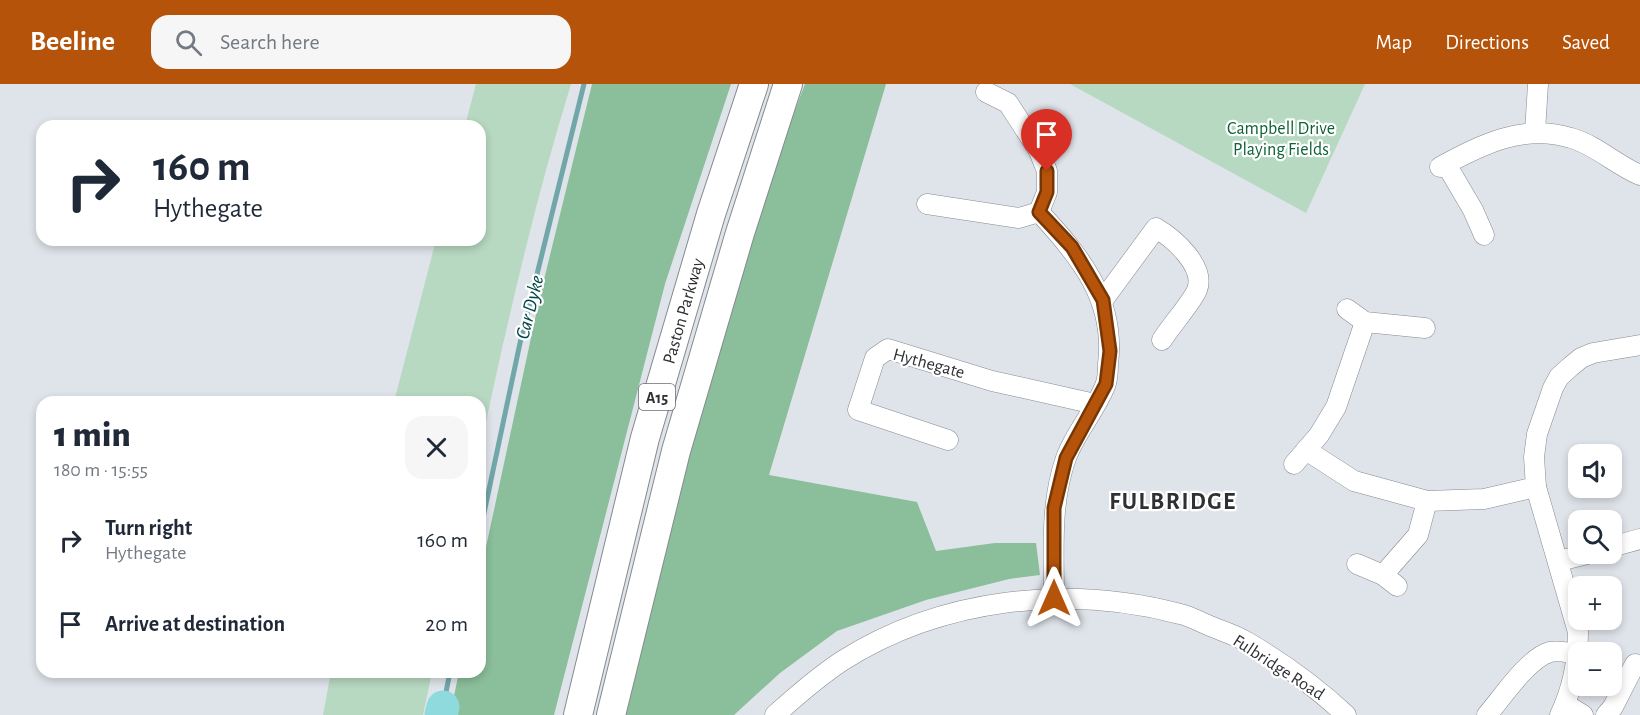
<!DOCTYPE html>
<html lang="en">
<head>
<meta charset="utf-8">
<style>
	body { margin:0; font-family:"Alegreya Sans",sans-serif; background:#f6f6f7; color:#1f2937; height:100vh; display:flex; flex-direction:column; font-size:22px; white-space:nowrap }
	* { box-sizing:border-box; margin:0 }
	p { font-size:20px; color:#747a83 }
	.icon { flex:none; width:33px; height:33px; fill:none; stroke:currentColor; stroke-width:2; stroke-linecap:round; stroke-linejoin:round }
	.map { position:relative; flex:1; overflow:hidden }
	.panel { position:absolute; left:36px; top:312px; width:450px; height:282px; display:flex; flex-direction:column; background:#fff; border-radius:18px; box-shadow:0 3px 9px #0003 }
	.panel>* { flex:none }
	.banner { position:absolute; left:36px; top:36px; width:450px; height:126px; border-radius:18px; box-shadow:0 3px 9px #0003; background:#fff; color:#1f2937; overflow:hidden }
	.tools { position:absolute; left:1568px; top:360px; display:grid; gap:12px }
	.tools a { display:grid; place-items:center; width:54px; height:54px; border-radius:12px; background:#fff; box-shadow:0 3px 9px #0003; font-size:30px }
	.pin { position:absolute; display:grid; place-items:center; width:51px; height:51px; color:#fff; margin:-62px -26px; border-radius:50% 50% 50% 0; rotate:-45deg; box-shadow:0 0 6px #0007 }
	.pin .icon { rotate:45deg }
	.me { position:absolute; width:66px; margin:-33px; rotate:0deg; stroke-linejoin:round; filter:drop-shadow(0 0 4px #0008) }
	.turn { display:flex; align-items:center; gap:21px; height:126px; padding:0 18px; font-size:27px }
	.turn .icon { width:78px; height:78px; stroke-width:2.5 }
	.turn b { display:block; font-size:42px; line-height:51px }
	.round { display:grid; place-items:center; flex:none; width:63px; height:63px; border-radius:18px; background:#f6f6f7 }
	.headline { display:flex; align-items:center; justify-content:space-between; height:102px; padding:0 18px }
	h1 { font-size:36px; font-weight:800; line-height:45px }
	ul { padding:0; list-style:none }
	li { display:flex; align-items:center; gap:18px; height:84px; padding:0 18px }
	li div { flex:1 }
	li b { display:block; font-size:22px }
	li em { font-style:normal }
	header { display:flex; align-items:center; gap:36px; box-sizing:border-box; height:84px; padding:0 30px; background:#b45309; color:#fff }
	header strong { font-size:28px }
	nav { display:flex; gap:33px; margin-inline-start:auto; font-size:21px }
	.search { width:420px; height:54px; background:#f6f6f7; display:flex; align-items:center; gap:15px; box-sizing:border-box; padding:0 21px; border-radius:18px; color:#747a83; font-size:22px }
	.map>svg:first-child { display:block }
	.green { fill:#b7d8c1 }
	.forest { fill:#8bbe9a }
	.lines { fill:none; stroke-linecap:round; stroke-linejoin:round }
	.stream { stroke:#72a7a9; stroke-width:5 }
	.river { stroke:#8fdadc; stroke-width:33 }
	.minor-casing { stroke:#868a8f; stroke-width:21 }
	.highway-casing { stroke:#868a8f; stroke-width:30 }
	.minor { stroke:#fff; stroke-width:20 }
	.highway { stroke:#fff; stroke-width:28 }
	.route-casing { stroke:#753606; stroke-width:15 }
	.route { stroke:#b45309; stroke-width:10 }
	.labels { text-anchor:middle; stroke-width:4.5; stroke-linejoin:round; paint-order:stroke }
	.shield { fill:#fff; stroke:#6d6e70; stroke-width:1.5 }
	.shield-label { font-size:16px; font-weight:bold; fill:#2e3032 }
	.park-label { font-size:18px; fill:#0e6236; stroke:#fff }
	.street-label { font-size:18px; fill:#2e3032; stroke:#fff }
	.water-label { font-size:20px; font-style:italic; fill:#004749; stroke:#fff }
	.district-label { font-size:24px; font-weight:bold; letter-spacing:1.5px; fill:#2e3032; stroke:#fff }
</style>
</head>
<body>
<header>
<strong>Beeline</strong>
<div class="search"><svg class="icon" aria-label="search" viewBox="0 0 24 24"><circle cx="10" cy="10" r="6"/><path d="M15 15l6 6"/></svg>Search here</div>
<nav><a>Map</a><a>Directions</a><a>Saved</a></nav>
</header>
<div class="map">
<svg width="1640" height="631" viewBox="0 0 1640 631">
	<rect width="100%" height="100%" fill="#dfe4ea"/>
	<g class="green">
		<path d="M476 0H571C534 120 506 243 480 366V318H394L436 156H480V42H465Z"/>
		<polygon points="1070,0 1365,0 1306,129"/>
		<polygon points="331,588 432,588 423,631 323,631"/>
	</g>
	<g class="forest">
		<polygon points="592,0 731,0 665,200 554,631 450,631 459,588 480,588 480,491 540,212"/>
		<polygon points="805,0 886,0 769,391 917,418 936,467 995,459 1036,459 1040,491 1009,495 926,516 837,547 780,589 734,631 626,631 686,376 764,106"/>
	</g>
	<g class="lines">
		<g class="stream">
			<polyline points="480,448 520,259 584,0"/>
			<polyline points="443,623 450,588"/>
		</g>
		<polyline class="river" points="441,631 443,623"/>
		<defs>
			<g id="minor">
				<polyline points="986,8 1008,19 1039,67 1047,87 1047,108 1039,128"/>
				<polyline points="1535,48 1538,0"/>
				<polyline points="1446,80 1473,126 1484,151"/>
				<path d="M1440 83C1481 61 1523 39 1571 54 1596 61 1616 81 1640 91"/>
				<path d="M927 120 1019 134 1039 128C1080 172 1116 216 1108 280 1108 287 1108 295 1105 302 1095 327 1075 349 1066 374 1050 419 1054 467 1054 514"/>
				<path d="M1103 216 1156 144C1173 154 1206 182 1197 206 1192 218 1170 243 1162 256"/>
				<polyline points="1347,225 1365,238 1425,244"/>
				<polyline points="948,356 858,326 875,274 888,265 992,297 1095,320"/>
				<polyline points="1306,366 1354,397 1427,417 1484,415 1536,403"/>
				<polyline points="1294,380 1319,351 1336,323 1365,238"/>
				<polyline points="1611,463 1640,455"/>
				<polyline points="1559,477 1587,470"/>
				<polyline points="1357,480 1383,491 1397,502"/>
				<polyline points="1383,491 1418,451 1427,417"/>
				<polyline points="1565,620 1583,631"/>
				<path d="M775 631C796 612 818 593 842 577 941 514 1068 500 1180 530 1190 532 1200 538 1210 542 1222 547 1236 551 1247 558 1283 579 1316 603 1346 631"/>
				<path d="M1487 631C1502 614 1528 574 1550 568 1558 566 1569 569 1578 570"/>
				<path d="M1560 631C1573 604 1578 578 1578 548L1536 403 1534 373 1537 350 1553 304 1559 293 1570 283 1581 274 1593 269 1640 261"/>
				<polyline points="1606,631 1613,623 1635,580"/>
			</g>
			<g id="highway">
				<polyline points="578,631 645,354 711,130 754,0"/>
				<polyline points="611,631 676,367 740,149 788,0"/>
			</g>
		</defs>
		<use href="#minor" class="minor-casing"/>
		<use href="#highway" class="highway-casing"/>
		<use href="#minor" class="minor"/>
		<use href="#highway" class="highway"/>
	</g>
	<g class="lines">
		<defs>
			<polyline id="route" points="1047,87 1047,108 1039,128 1072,163 1103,216 1110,267 1106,300 1066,374 1054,424 1054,514"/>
		</defs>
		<use href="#route" class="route-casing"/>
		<use href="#route" class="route"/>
	</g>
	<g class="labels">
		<rect class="shield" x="639" y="300" width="36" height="26" rx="4.5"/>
		<g class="shield-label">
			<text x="657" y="319">A15</text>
		</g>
		<g class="park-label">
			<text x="1281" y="50">Campbell Drive<tspan x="1281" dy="21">Playing Fields</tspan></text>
		</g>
		<g class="street-label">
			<text transform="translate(683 227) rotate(-74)" y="6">Paston Parkway</text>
			<text transform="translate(929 279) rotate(15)" y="6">Hythegate</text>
			<text transform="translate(1279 583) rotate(33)" y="6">Fulbridge Road</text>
		</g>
		<g class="water-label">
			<text transform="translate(529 223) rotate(-76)" y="7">Car Dyke</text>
		</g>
		<g class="district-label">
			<text x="1173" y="425">FULBRIDGE</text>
		</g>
	</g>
</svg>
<div class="tools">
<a><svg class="icon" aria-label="sound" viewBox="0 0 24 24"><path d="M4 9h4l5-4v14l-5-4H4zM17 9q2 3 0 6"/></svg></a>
<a><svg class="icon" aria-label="search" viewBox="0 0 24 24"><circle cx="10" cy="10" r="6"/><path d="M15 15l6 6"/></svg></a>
<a>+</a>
<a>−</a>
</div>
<div class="pin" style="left:1047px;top:87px;background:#d93025"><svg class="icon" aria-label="arrive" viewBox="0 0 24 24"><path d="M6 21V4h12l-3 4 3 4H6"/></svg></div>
<svg class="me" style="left:1054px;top:514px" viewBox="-20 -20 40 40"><path d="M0-17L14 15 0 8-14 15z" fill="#b45309" stroke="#fff" stroke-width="4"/></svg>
<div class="banner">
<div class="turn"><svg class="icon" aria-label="right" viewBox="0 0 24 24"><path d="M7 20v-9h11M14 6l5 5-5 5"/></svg><div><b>160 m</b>Hythegate</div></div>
</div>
<section class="panel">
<div class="headline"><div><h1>1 min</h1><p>180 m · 15:55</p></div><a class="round"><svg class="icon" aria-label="close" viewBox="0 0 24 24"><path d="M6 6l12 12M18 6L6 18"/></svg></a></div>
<ul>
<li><svg class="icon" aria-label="right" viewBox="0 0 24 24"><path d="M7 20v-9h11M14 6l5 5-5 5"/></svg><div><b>Turn right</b><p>Hythegate</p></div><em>160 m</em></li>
<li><svg class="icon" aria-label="arrive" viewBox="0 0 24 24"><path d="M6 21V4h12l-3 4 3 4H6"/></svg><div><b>Arrive at destination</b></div><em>20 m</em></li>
</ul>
</section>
</div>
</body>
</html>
